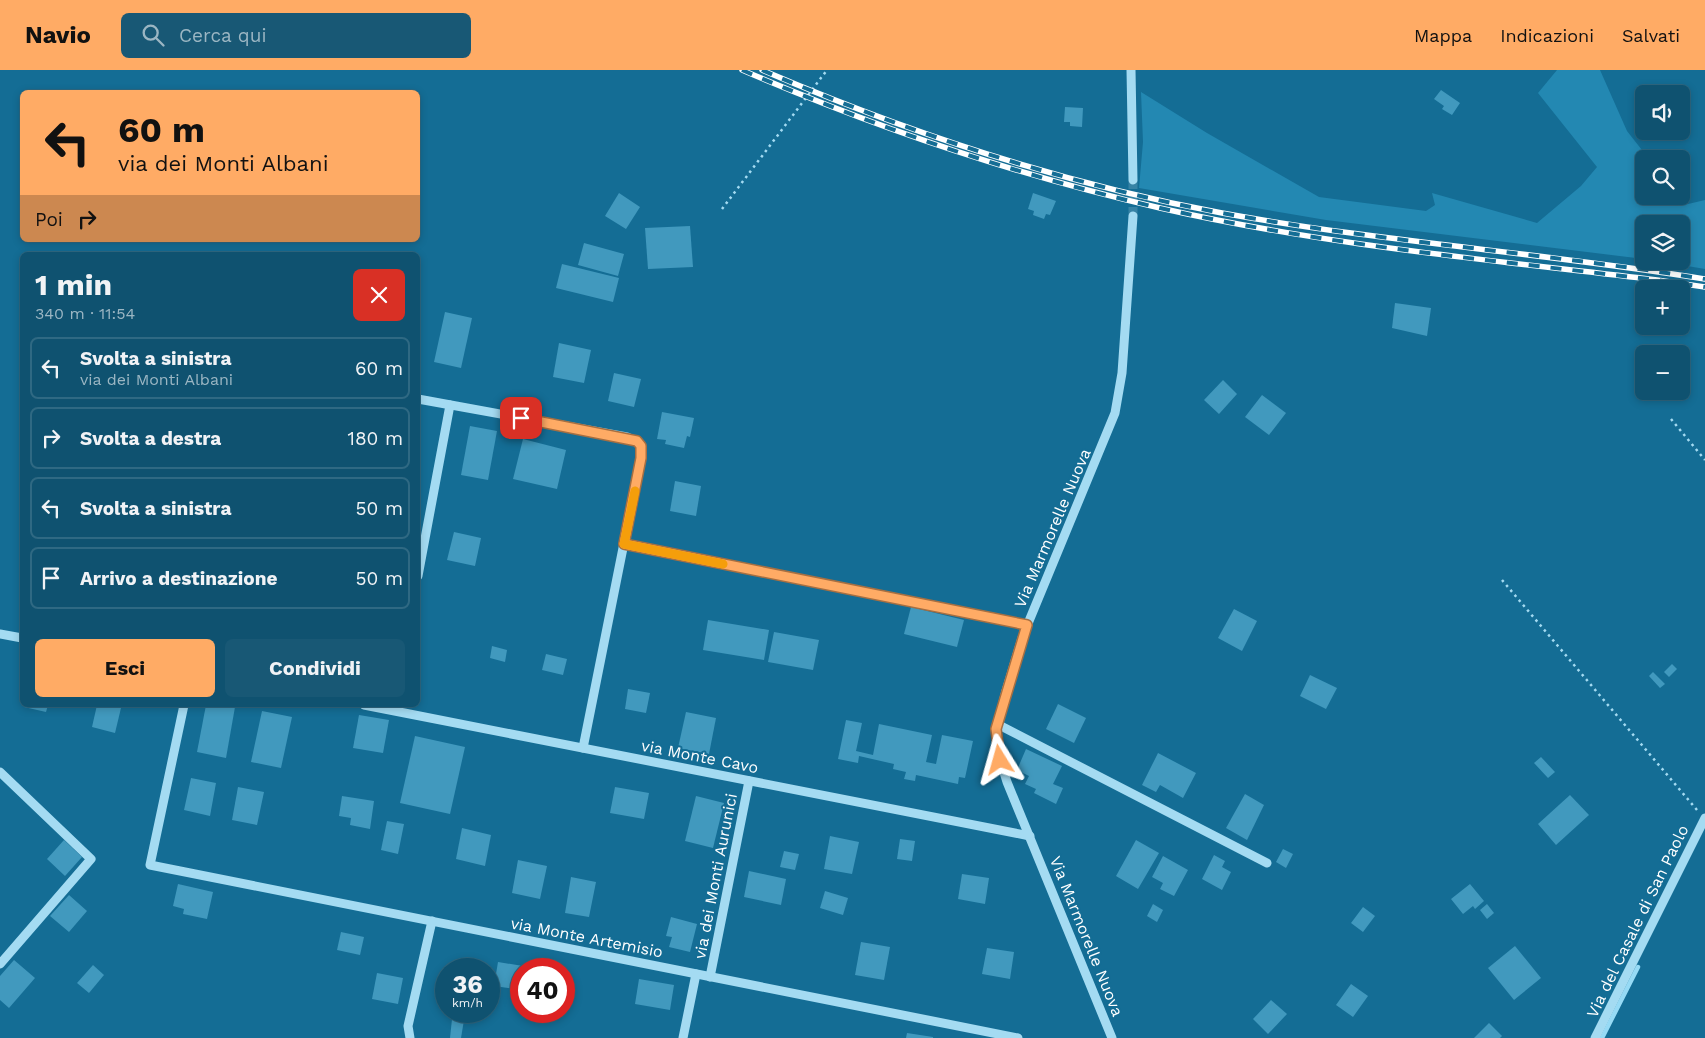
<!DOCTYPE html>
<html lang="it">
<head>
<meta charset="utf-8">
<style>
	body { margin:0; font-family:"Work Sans",sans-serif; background:#185875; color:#f1f3f6; height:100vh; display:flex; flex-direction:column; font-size:19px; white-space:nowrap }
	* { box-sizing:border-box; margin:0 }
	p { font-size:16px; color:#9bb6c3 }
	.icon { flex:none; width:28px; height:28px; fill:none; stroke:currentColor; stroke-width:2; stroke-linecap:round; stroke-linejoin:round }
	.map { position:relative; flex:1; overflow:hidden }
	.panel { position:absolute; left:20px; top:182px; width:400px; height:455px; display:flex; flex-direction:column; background:#0f5270; border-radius:8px; box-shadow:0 2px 8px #0003,0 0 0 1px #2f6983 }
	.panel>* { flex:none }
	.hud { position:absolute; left:20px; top:20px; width:400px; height:152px; border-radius:8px; box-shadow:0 2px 8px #0003,0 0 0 1px #2f6983; background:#ffab65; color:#111; overflow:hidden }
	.buttons { position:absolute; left:1635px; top:15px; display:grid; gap:10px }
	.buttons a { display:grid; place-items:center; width:55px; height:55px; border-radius:8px; background:#0f5270; box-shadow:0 2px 8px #0003,0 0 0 1px #2f6983; font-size:25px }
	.speed { position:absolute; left:435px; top:888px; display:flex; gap:10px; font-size:25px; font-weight:700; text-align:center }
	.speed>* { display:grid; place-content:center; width:65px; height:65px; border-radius:50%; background:#0f5270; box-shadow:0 2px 8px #0003,0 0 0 1px #2f6983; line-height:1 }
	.speed small { font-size:12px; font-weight:400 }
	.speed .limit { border:8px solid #d22; background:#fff; color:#111 }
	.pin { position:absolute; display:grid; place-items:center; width:42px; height:42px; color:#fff; margin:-21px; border-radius:10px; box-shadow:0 2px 8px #0006 }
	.me { position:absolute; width:55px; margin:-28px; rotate:352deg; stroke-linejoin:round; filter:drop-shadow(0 0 4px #0008) }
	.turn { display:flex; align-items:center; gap:18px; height:105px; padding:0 15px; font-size:22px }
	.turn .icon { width:65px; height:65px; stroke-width:2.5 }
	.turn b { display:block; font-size:35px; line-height:42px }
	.then { display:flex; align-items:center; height:48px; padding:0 15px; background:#0003; gap:10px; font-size:19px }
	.round { display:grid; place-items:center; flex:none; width:52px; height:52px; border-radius:8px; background:#185875 }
	.headline { display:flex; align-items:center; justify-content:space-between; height:85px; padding:0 15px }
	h1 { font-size:30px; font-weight:700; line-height:38px }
	.button { display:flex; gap:10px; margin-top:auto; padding:10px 15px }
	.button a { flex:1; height:58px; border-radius:8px; background:#ffab65; color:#111; font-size:20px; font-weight:700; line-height:58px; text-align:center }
	.button a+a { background:#185875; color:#f1f3f6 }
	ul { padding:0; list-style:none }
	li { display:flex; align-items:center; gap:15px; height:62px; margin:0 10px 8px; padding:0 5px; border:2px solid #2f6983; border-radius:8px }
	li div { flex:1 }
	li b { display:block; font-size:19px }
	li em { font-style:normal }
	header { display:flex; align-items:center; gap:30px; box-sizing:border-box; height:70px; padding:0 25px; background:#ffab65; color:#111 }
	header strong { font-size:24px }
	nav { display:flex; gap:28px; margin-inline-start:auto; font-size:18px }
	.search { width:350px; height:45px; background:#185875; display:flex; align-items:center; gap:12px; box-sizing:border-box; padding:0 18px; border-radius:8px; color:#9bb6c3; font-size:19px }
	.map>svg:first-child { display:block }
	.green { fill:#2388b2 }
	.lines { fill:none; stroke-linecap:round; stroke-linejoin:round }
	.stream { stroke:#96daf5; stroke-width:4.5 }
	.building { fill:#4199be }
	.minor-tunnel { stroke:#3783a5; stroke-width:9; stroke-dasharray:9 4.5; stroke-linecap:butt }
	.path { stroke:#a4dbf2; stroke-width:2.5; stroke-dasharray:2.5 4; stroke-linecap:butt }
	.minor { stroke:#a4dbf2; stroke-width:9 }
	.rail-casing { stroke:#fff; stroke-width:5.5 }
	.rail { stroke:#146d95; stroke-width:4; stroke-dasharray:11; stroke-linecap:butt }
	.route-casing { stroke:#a66f42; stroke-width:12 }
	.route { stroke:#ffab65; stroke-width:9 }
	.slow { stroke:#f59e0b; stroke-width:9 }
	.labels { text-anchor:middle; stroke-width:4; stroke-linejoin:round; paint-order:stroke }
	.street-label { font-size:16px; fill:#fff; stroke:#146d95 }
</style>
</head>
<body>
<header>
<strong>Navio</strong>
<div class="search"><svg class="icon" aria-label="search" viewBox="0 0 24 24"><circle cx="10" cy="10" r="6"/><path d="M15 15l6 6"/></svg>Cerca qui</div>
<nav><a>Mappa</a><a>Indicazioni</a><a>Salvati</a></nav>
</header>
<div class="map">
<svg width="1705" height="968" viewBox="0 0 1705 968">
	<rect width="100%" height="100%" fill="#146d95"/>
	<polygon class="green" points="1557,0 1600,0 1627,61 1649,89 1644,89 1644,126 1677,126 1684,135 1705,130 1705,199 1658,191 1681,191 1681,154 1644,154 1644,189 1326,150 1139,118 1143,72 1141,22 1207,63 1319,127 1426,141 1435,135 1432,123 1537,153 1581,116 1597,97 1538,23"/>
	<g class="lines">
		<polyline class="stream" points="1602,968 1638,897"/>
	</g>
	<g class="building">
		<polygon points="1441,20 1460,33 1452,45 1442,39 1444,36 1434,29"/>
		<polygon points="1065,37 1083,38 1082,57 1070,56 1070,52 1064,52"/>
		<polygon points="619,123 640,137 626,159 605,146"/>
		<polygon points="1033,123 1056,131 1050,145 1046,144 1044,149 1033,145 1034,141 1028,139"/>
		<polygon points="690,156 693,197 648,199 645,158"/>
		<polygon points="584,173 624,184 618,206 578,195"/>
		<polygon points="562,194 619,208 613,232 556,218"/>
		<polygon points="1395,233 1431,238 1427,266 1392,258"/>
		<polygon points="445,242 472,248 461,298 434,292"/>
		<polygon points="559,273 591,280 584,313 553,307"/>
		<polygon points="614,303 641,309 634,337 608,331"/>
		<polygon points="1223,310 1237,324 1219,344 1204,330"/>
		<polygon points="1262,325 1286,343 1269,365 1245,347"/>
		<polygon points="662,342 694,348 690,367 687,366 684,378 665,374 666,370 657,369"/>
		<polygon points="470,356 497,361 488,410 461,405"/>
		<polygon points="523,369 566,380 557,419 513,409"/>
		<polygon points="675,411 701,416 696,446 670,441"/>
		<polygon points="454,462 481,468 475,496 447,490"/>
		<polygon points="911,537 964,550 957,577 904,564"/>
		<polygon points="1234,539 1257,551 1242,581 1218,568"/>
		<polygon points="708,550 769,560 764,590 703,580"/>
		<polygon points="774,562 819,570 813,600 768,592"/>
		<polygon points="492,576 507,580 505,592 490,588"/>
		<polygon points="546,584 567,589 563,605 542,600"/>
		<polygon points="1672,594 1677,599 1669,607 1664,602"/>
		<polygon points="1653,602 1665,614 1660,618 1649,606"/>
		<polygon points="1310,605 1337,618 1326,639 1300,626"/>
		<polygon points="628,619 650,623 646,643 625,639"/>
		<polygon points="1058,634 1086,648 1074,673 1046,659"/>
		<polygon points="24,635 48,635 46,642 24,637"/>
		<polygon points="97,635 121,638 115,663 92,657"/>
		<polygon points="206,635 235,637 226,688 197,682"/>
		<polygon points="262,641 292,647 281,698 251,692"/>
		<polygon points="686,642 716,648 709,684 678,678"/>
		<polygon points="359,645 389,650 383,683 353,678"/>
		<polygon points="846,650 862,653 856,681 873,685 879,654 932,665 926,692 936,694 942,665 973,671 965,708 959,707 958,714 916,705 915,711 904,709 906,702 893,699 894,694 859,686 858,693 838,689"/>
		<polygon points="415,666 465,677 450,744 400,733"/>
		<polygon points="1026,679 1062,696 1053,714 1063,718 1056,734 1034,723 1036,719 1025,714 1029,706 1017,700"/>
		<polygon points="1158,683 1196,703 1183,728 1160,715 1156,722 1142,715"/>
		<polygon points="1541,687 1555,702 1548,708 1534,693"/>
		<polygon points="191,708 216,713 210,746 184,740"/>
		<polygon points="238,717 264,722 257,755 232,750"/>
		<polygon points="615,717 649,723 644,749 610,743"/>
		<polygon points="1245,724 1264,735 1247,770 1226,758"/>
		<polygon points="1570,725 1589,745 1556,775 1538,754"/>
		<polygon points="342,726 374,731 370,759 350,755 351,748 339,746"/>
		<polygon points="696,726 724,733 713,778 685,771"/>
		<polygon points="387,751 404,754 398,784 381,780"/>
		<polygon points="462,758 491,765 485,796 456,789"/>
		<polygon points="830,766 859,772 852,804 824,799"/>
		<polygon points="900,769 915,771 912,791 897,789"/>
		<polygon points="64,770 82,787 65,806 47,789"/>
		<polygon points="1136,770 1159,783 1138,819 1116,806"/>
		<polygon points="1283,779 1293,784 1286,798 1276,792"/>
		<polygon points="784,781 799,784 795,800 780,797"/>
		<polygon points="1214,785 1225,791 1222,797 1231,802 1222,820 1202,809"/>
		<polygon points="1163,786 1188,800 1174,826 1160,819 1163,813 1152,807"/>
		<polygon points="518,790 547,796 540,829 512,823"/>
		<polygon points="749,801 786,809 781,835 744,827"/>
		<polygon points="962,804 989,808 985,834 958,829"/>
		<polygon points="571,807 596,812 589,847 565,843"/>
		<polygon points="178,814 213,822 207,849 183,844 184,839 173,836"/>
		<polygon points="1470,814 1484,831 1475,839 1473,836 1463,844 1451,829"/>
		<polygon points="825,821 848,828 843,845 820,838"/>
		<polygon points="69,825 87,841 69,862 50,846"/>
		<polygon points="1153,834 1163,840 1157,852 1147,846"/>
		<polygon points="1487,834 1494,843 1487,849 1480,840"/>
		<polygon points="1363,837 1375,846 1363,862 1351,853"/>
		<polygon points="671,847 697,854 690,882 669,877 672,867 666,866"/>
		<polygon points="341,862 364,867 360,885 337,880"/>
		<polygon points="861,872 890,877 884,910 855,905"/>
		<polygon points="1515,876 1541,908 1514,930 1488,898"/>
		<polygon points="987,878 1014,882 1010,909 982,904"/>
		<polygon points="14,890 35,908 9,938 0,930 0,906"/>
		<polygon points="498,892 535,898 535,899 521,899 521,920 494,916"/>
		<polygon points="93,895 104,905 89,923 77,913"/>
		<polygon points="377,903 403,908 398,934 372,929"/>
		<polygon points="639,909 674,915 670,940 635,934"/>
		<polygon points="1351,914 1368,926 1353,947 1336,935"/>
		<polygon points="1271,930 1287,944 1268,964 1253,949"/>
		<polygon points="452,949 464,950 461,968 450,968"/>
		<polygon points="1489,953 1502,966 1500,968 1474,968"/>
		<polygon points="907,963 933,967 933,968 906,968"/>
	</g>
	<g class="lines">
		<polyline class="minor-tunnel" points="1133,110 1133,146"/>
		<g class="path">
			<polyline points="722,139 827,0"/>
			<polyline points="1671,349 1705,390"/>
			<polyline points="1502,510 1697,740"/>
		</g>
		<g class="minor">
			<polyline points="1131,0 1133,110"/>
			<path d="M418 329 627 367C640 372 641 376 641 388L583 678"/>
			<polyline points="624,474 1027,555"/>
			<polyline points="418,506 450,335"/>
			<polyline points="0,564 22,568"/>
			<polyline points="184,635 150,795 1018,968"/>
			<polyline points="364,635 1030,766"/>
			<polyline points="997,654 1267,793"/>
			<polyline points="0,702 91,789 0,894"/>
			<polyline points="710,907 749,711"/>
			<polyline points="410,968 408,956 432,851"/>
			<polyline points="683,968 696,904"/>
			<polyline points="1112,968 1007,712 1000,690 996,659 1006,621 1022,568 1115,343 1122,303 1133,146"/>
			<polyline points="1595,968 1705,748"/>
		</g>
		<defs>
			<g id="rail">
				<path d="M742 0C877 58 1016 105 1160 138 1323 175 1491 190 1657 210L1705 217"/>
				<path d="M762 0C909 63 1065 114 1222 143 1382 172 1545 183 1705 209"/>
			</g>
		</defs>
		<use href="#rail" class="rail-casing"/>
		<use href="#rail" class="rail"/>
	</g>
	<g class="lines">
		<defs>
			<polyline id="route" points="521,348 637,371 641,376 641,388 624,474 1027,555 996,659 1000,690"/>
		</defs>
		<use href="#route" class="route-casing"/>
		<use href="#route" class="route"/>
		<polyline class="slow" points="635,421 624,474 723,494"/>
	</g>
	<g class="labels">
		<g class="street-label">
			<text transform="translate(1052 458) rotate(-67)" y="6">Via Marmorelle Nuova</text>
			<text transform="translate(700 686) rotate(11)" y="6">via Monte Cavo</text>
			<text transform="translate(715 806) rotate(-79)" y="6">via dei Monti Aurunici</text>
			<text transform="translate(1637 851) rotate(-64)" y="6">Via del Casale di San Paolo</text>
			<text transform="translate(1087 866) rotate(68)" y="6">Via Marmorelle Nuova</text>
			<text transform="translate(587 867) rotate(11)" y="6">via Monte Artemisio</text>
		</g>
	</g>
</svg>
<div class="buttons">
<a><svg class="icon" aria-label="sound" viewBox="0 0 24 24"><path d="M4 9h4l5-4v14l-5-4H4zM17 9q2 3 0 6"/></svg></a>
<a><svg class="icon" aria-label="search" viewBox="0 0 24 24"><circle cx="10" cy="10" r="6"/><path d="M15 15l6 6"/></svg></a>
<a><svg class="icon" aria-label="layers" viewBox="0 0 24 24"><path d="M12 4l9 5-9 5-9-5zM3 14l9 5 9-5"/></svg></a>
<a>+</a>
<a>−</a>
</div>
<div class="speed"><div>36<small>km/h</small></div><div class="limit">40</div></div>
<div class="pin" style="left:521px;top:348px;background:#d93025"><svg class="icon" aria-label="arrive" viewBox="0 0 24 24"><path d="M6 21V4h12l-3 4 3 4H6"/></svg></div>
<svg class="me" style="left:1000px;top:690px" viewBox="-20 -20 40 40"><path d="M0-17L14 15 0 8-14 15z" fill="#ffab65" stroke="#fff" stroke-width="4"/></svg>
<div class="hud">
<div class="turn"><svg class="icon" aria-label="left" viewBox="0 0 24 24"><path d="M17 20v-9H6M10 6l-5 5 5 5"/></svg><div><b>60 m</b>via dei Monti Albani</div></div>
<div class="then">Poi<svg class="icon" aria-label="right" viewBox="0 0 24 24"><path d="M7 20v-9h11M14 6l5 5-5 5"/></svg></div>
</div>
<section class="panel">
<div class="headline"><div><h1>1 min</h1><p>340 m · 11:54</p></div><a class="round" style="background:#d93025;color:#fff"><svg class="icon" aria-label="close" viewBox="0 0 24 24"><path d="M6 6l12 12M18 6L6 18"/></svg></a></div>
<ul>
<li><svg class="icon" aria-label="left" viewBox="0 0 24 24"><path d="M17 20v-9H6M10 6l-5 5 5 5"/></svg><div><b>Svolta a sinistra</b><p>via dei Monti Albani</p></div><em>60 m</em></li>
<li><svg class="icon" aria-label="right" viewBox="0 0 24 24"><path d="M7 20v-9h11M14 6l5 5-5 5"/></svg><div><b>Svolta a destra</b></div><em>180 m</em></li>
<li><svg class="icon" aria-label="left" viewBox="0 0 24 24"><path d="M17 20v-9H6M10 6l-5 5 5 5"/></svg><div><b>Svolta a sinistra</b></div><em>50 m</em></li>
<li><svg class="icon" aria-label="arrive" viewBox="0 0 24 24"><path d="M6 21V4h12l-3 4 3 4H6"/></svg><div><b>Arrivo a destinazione</b></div><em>50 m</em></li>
</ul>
<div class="button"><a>Esci</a><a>Condividi</a></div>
</section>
</div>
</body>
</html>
